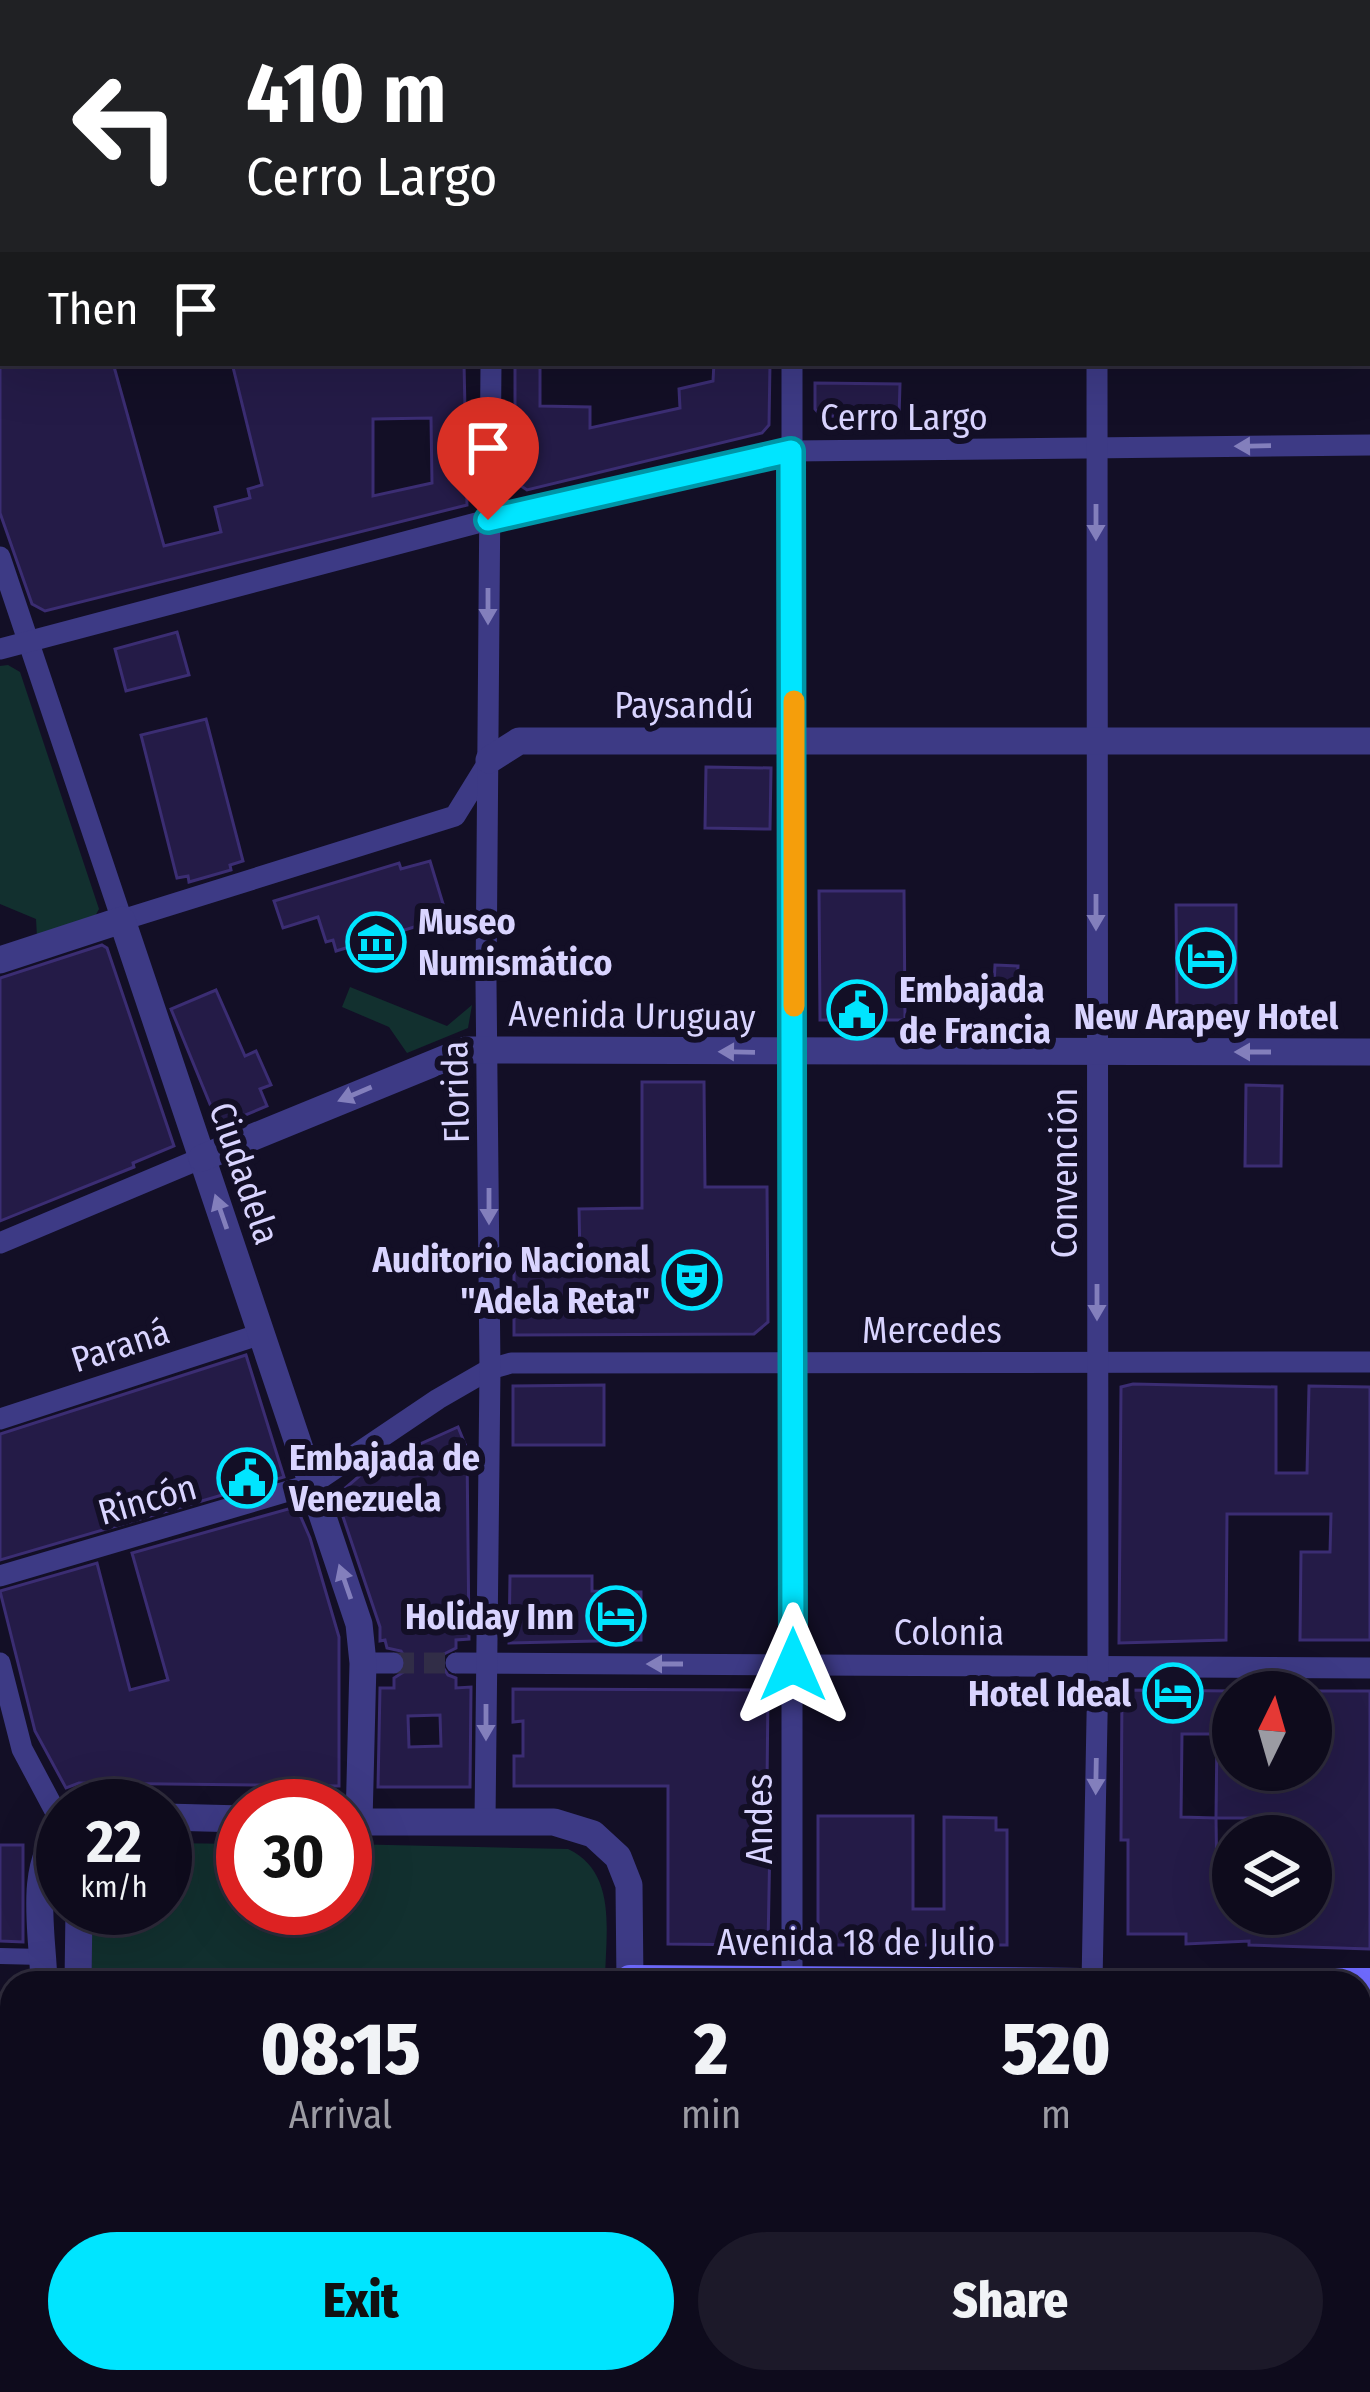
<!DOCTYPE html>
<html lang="en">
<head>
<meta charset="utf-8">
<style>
	body { margin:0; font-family:"Fira Sans Condensed",sans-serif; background:#1c1929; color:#f1f3f6; height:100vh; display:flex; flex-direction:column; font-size:45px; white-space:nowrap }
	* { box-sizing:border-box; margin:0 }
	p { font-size:39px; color:#9b9ba3 }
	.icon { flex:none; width:66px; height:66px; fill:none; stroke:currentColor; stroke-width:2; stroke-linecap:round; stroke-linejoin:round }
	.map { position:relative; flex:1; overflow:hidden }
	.side { position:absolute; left:0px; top:1971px; width:1371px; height:423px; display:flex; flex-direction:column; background:#0e0b1c; border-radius:36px 36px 0 0; box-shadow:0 12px 48px #0002,0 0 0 3px #2e2b3b }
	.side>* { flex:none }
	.top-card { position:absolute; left:0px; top:0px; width:1371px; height:366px; box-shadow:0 12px 48px #0002,0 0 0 3px #2e2b3b; background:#202124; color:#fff; overflow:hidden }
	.needle { width:78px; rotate:5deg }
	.fabs { position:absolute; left:1212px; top:1671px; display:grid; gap:24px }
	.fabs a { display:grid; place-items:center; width:120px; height:120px; border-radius:50%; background:#0e0b1c; box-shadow:0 12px 48px #0002,0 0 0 3px #2e2b3b; font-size:60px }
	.speed { position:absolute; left:36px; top:1779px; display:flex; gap:24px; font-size:60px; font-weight:700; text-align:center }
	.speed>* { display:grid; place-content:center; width:156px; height:156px; border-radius:50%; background:#0e0b1c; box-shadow:0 12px 48px #0002,0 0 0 3px #2e2b3b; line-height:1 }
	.speed small { font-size:30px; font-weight:400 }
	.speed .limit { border:18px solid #d22; background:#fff; color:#111 }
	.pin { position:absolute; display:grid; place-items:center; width:102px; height:102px; color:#fff; margin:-123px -51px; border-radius:50% 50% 50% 0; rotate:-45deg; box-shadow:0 0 12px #0007 }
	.pin .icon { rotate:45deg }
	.me { position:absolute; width:132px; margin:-66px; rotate:0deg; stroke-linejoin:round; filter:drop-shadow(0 0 9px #0008) }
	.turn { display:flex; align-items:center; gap:42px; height:252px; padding:0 48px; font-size:54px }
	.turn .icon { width:156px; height:156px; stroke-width:2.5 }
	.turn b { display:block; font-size:84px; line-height:102px }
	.then { display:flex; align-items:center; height:114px; padding:0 48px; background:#0003; gap:24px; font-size:45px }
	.eta { display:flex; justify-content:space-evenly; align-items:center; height:204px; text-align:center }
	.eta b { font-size:72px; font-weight:800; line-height:84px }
	.action { display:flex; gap:24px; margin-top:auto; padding:24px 48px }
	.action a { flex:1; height:138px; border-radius:72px; background:#00e5ff; color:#111; font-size:48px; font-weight:800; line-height:138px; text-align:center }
	.action a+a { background:#1c1929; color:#f1f3f6 }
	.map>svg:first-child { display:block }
	.green { fill:#12302f }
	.building { fill:#241b47; stroke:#3b2d73; stroke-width:3; fill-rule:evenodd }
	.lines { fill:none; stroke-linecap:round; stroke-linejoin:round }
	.minor-tunnel { stroke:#312d47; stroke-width:21; stroke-dasharray:21 10; stroke-linecap:butt }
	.pedestrian { stroke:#3d3a85; stroke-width:16 }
	.minor { stroke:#3d3a85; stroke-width:21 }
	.tertiary { stroke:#3d3a85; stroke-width:27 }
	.secondary { stroke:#6f6bff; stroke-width:30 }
	.primary { stroke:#c25bff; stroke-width:30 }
	.rail-casing { stroke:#00e5ff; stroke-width:10 }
	.rail { stroke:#130f26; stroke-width:6; stroke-dasharray:18; stroke-linecap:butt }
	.oneway { fill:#837fbc }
	.route-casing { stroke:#0095a6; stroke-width:30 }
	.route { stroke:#00e5ff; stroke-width:21 }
	.slow { stroke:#f59e0b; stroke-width:21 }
	.labels { text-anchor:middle; stroke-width:12; stroke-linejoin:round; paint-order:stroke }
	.street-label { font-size:36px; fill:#d9d4ff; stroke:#130f26 }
	.poi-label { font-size:36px; font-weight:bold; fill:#d9d4ff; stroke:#130f26; text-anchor:start }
</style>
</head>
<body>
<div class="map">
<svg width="1370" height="2392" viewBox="0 0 1370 2392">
	<rect width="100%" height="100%" fill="#130f26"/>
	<g class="green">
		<polygon points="8,665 20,672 99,909 93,920 37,937 36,919 0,904 0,666"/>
		<polygon points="350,987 447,1026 472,1005 468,1028 407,1053 389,1027 342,1007"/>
		<path d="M165 1843 243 1844V1908H345V1844L568 1849C619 1873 605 1936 605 1983H91L92 1908H165Z"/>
	</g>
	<g class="building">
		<path d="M0 363H113L164 546 221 532 215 507 250 498 248 489 262 485 232 363H464L467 505 45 611 32 604 0 513ZM431 418 432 483 373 496V419Z"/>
		<polygon points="515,363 540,363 540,406 590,407 590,428 680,408 679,389 713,381 714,363 770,363 769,425 762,433 527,490 515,482"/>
		<polygon points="815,383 900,384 899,417 821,416 815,409"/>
		<polygon points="177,632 189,675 126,691 115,649"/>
		<polygon points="206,719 243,861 230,865 231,870 189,882 188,876 177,878 141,735"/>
		<polygon points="706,767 771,768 770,829 705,828"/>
		<polygon points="430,861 447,917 336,951 333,940 326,942 318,917 283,928 274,901 399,863 401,869"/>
		<polygon points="819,891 904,891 905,1020 820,1020"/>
		<polygon points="1176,905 1236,905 1236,1010 1177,1010"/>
		<polygon points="102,945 107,948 174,1146 133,1163 134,1167 0,1221 0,978"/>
		<polygon points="995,965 1018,966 1016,1006 993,1005"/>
		<polygon points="216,990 245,1056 256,1051 271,1085 260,1089 267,1106 219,1126 171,1009"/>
		<polygon points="642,1082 704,1082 705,1187 767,1187 768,1322 754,1334 514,1335 514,1259 580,1258 579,1209 642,1208"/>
		<polygon points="1246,1085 1282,1086 1281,1166 1245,1166"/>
		<polygon points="246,1355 284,1477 0,1560 0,1434"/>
		<polygon points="1133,1384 1276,1387 1276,1473 1307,1473 1309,1386 1370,1387 1370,1640 1300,1640 1301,1552 1330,1552 1331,1514 1227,1514 1226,1640 1119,1643 1121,1387"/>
		<polygon points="604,1385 604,1445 513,1445 513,1386"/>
		<path d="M458 1427 467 1449 469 1639 456 1640V1648L444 1654 441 1664 448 1675 456 1678V1688L471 1687 470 1787H378L380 1688H394V1678L405 1671 408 1662 401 1651 387 1648 385 1640 380 1641V1627L336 1496 371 1466ZM440 1715 441 1746 409 1747 408 1716Z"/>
		<polygon points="288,1509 300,1515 310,1538 339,1637 339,1786 79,1783 66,1788 35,1731 0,1591 97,1563 130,1690 168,1680 132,1553"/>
		<polygon points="510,1576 592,1576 592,1591 641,1592 641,1640 509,1643"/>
		<polygon points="513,1689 768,1690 767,1786 771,1786 768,1945 668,1944 668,1786 514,1786 514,1756 523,1756 523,1721 513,1722"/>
		<path d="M1122 1690 1233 1691V1770H1311V1691H1370V1949L1249 1945V1941L1186 1944V1934H1128V1840H1121ZM1182 1734H1217L1216 1818 1181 1817ZM1216 1818H1249V1836H1311V1914H1233V1888H1217Z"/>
		<polygon points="818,1816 913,1816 913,1909 944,1909 944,1817 996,1818 996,1830 1007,1830 1007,1945 818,1945"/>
		<polygon points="0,1845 23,1845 23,1942 0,1941"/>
	</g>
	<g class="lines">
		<polyline class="minor-tunnel" points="393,1663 456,1663"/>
		<polyline class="pedestrian" points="0,1956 43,1957"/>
		<g class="minor">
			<polyline points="1368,138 1370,138"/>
			<polyline points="0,557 122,920 455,816 489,761"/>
			<polyline points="0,649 488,520 791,451 1370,445"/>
			<polyline points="0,1243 202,1158"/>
			<polyline points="0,1419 261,1334"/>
			<polyline points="0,1576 312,1484 438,1399 490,1369 511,1363 1370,1362"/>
			<polyline points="0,1663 22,1749 63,1826"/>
			<polyline points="363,1663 393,1663"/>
			<polyline points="456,1663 1370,1668"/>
			<polyline points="485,1821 490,1369 486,983 491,363"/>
			<polyline points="792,1983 792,363"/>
			<polyline points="1092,1983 1098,1666 1097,363"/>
			<polyline points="1359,2300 1370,2300"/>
			<polyline points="486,2382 486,2392"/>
			<polyline points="1096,2382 1096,2392"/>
			<polyline points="793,2392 793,2382"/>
		</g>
		<g class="tertiary">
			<polyline points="489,760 519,741 1370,741"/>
			<polyline points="0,960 122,920 359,1624 363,1663 359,1822"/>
			<polyline points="202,1158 466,1050 1370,1052"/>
			<polyline points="165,1817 243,1819"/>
			<polyline points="345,1822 554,1822 593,1834 618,1857 629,1885 630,1983"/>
			<path d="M44 1983C43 1935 27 1866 63 1829"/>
			<polyline points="78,1983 79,1908"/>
			<polyline points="0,2196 12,2192"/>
			<polyline points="145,2382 147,2392"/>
			<polyline points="321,2392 324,2382"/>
		</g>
		<g class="secondary">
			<polyline points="630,1980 1082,1983"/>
			<polyline points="1112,1983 1370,1983"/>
		</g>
		<g class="primary">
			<polyline points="703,3 713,0"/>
			<polyline points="828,3 838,0"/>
			<polyline points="0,267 3,266"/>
			<polyline points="0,304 3,303"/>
		</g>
		<defs>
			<g id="rail">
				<polyline points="202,3 213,0"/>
				<polyline points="0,60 3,59"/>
			</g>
		</defs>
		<use href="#rail" class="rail-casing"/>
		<use href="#rail" class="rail"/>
	</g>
	<defs><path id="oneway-solid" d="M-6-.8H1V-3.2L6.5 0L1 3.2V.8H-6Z" transform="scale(3)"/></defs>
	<g class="oneway">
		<use href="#oneway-solid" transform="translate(1253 446) rotate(179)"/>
		<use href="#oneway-solid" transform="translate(1096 522) rotate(90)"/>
		<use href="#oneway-solid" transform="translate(488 606) rotate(90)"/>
		<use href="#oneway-solid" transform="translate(1096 912) rotate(90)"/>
		<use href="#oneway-solid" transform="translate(737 1052) rotate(-179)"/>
		<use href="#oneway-solid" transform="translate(1253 1052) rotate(180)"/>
		<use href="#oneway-solid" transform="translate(355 1094) rotate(157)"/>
		<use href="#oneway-solid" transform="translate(489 1206) rotate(90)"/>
		<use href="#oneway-solid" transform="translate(221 1212) rotate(-109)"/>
		<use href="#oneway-solid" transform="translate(1097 1302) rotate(90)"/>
		<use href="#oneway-solid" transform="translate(345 1582) rotate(-109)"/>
		<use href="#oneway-solid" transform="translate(665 1664) rotate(-180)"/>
		<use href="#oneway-solid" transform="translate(486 1722) rotate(90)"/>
		<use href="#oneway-solid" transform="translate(1096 1776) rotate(91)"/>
	</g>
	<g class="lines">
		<defs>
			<polyline id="route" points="488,520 791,451 793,1665"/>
		</defs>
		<use href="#route" class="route-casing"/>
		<use href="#route" class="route"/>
		<polyline class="slow" points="794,701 794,1006"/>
	</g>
	<defs>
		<symbol id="museum-ring" viewBox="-11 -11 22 22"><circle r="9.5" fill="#130f26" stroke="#00e5ff" stroke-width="1.5"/><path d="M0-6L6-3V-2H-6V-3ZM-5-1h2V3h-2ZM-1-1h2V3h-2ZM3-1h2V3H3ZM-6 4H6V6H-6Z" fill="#00e5ff"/></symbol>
		<symbol id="hotel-ring" viewBox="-11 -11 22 22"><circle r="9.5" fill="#130f26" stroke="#00e5ff" stroke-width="1.5"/><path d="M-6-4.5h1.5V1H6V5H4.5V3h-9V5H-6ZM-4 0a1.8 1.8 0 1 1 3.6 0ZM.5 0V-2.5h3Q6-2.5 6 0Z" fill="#00e5ff"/></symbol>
		<symbol id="civic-ring" viewBox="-11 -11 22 22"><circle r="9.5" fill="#130f26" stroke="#00e5ff" stroke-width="1.5"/><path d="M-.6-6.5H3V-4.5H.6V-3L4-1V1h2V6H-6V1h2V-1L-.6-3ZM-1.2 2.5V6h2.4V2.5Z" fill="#00e5ff"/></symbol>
		<symbol id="theatre-ring" viewBox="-11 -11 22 22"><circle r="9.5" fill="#130f26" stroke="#00e5ff" stroke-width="1.5"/><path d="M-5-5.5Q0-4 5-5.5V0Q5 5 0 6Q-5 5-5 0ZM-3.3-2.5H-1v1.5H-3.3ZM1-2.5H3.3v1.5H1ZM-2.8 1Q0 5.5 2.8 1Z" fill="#00e5ff"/></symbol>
	</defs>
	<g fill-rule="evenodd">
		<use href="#museum-ring" x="343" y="909" width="66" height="66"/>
		<use href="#hotel-ring" x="1173" y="925" width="66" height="66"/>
		<use href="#civic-ring" x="824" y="977" width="66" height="66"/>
		<use href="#theatre-ring" x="659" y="1247" width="66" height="66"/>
		<use href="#civic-ring" x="214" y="1445" width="66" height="66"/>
		<use href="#hotel-ring" x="583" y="1583" width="66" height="66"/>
		<use href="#hotel-ring" x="1140" y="1660" width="66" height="66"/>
	</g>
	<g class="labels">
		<g class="street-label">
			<text x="904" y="430">Cerro Largo</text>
			<text x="684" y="718">Paysandú</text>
			<text transform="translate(632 1015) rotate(1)" y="13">Avenida Uruguay</text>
			<text transform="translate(455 1092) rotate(-91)" y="13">Florida</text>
			<text transform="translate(245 1173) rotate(71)" y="13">Ciudadela</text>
			<text transform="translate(1064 1173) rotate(-90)" y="13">Convención</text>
			<text x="932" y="1343">Mercedes</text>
			<text transform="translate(120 1345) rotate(-18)" y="13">Paraná</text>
			<text transform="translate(147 1499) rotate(-16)" y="13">Rincón</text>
			<text x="949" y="1645">Colonia</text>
			<text transform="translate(759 1819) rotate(-90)" y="13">Andes</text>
			<text x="856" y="1955">Avenida 18 de Julio</text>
		</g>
		<g class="poi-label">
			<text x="418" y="934">Museo<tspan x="418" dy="41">Numismático</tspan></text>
			<text x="899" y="1002">Embajada<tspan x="899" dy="41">de Francia</tspan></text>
			<text x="1206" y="1029" text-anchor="middle">New Arapey Hotel</text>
			<text x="650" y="1272" text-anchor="end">Auditorio Nacional<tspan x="650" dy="41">"Adela Reta"</tspan></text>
			<text x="289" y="1470">Embajada de<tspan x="289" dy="41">Venezuela</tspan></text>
			<text x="574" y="1629" text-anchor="end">Holiday Inn</text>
			<text x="1131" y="1706" text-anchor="end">Hotel Ideal</text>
		</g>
	</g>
</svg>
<div class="fabs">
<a><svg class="needle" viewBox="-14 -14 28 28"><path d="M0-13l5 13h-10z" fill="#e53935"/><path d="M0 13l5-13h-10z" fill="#9b9ba3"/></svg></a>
<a><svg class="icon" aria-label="layers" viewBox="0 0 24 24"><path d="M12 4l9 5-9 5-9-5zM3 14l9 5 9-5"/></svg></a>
</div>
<div class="speed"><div>22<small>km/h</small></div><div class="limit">30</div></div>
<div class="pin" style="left:488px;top:520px;background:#d93025"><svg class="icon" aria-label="arrive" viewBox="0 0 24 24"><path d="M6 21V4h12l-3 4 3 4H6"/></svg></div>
<svg class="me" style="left:793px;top:1665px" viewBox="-20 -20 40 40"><path d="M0-17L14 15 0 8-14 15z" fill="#00e5ff" stroke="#fff" stroke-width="4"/></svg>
<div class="top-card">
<div class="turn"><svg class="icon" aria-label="left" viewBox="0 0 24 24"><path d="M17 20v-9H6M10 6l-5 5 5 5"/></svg><div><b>410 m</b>Cerro Largo</div></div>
<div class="then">Then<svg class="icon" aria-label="arrive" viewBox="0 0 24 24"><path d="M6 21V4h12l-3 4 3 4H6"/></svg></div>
</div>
<section class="side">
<div class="eta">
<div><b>08:15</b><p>Arrival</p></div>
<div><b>2</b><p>min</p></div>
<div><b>520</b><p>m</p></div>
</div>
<div class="action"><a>Exit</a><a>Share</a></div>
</section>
</div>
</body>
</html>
